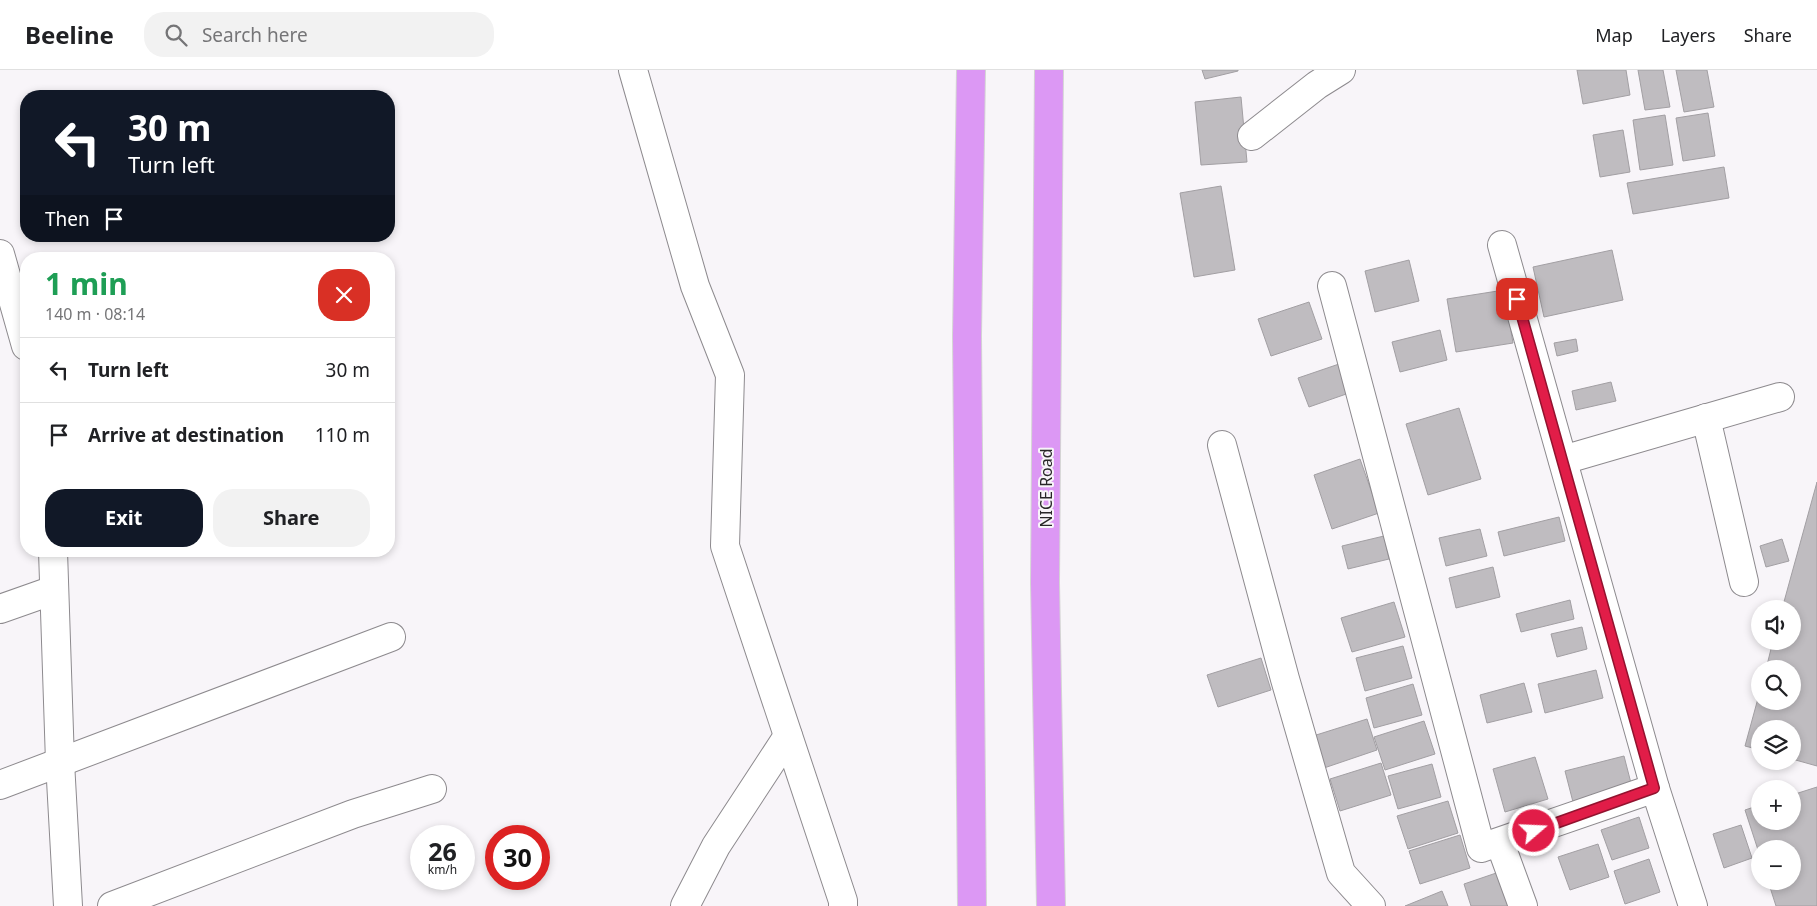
<!DOCTYPE html>
<html lang="en">
<head>
<meta charset="utf-8">
<style>
	body { margin:0; font-family:"Noto Sans",sans-serif; background:#f2f2f2; color:#202124; height:100vh; display:flex; flex-direction:column; font-size:19px; white-space:nowrap }
	* { box-sizing:border-box; margin:0 }
	p { font-size:16px; color:#757577 }
	.icon { flex:none; width:28px; height:28px; fill:none; stroke:currentColor; stroke-width:2; stroke-linecap:round; stroke-linejoin:round }
	.map { position:relative; flex:1; overflow:hidden }
	.details { position:absolute; left:20px; top:182px; width:375px; height:305px; display:flex; flex-direction:column; background:#fff; border-radius:20px; box-shadow:0 2px 8px #0003 }
	.details>* { flex:none }
	.hud { position:absolute; left:20px; top:20px; width:375px; height:152px; border-radius:20px; box-shadow:0 2px 8px #0003; background:#111827; color:#fff; overflow:hidden }
	.controls { position:absolute; left:1751px; top:530px; display:grid; gap:10px }
	.controls a { display:grid; place-items:center; width:50px; height:50px; border-radius:50%; background:#fff; box-shadow:0 2px 8px #0003; font-size:25px }
	.speed { position:absolute; left:410px; top:755px; display:flex; gap:10px; font-size:25px; font-weight:700; text-align:center }
	.speed>* { display:grid; place-content:center; width:65px; height:65px; border-radius:50%; background:#fff; box-shadow:0 2px 8px #0003; line-height:1 }
	.speed small { font-size:12px; font-weight:400 }
	.speed .limit { border:8px solid #d22; background:#fff; color:#111 }
	.pin { position:absolute; display:grid; place-items:center; width:42px; height:42px; color:#fff; margin:-21px; border-radius:10px; box-shadow:0 2px 8px #0006 }
	.me { position:absolute; width:55px; margin:-28px; rotate:71deg; stroke-linejoin:round; filter:drop-shadow(0 0 4px #0008) }
	.turn { display:flex; align-items:center; gap:18px; height:105px; padding:0 25px; font-size:22px }
	.turn .icon { width:65px; height:65px; stroke-width:2.5 }
	.turn b { display:block; font-size:35px; line-height:42px }
	.then { display:flex; align-items:center; height:48px; padding:0 25px; background:#0003; gap:10px; font-size:19px }
	.round { display:grid; place-items:center; flex:none; width:52px; height:52px; border-radius:20px; background:#f2f2f2 }
	.overview { display:flex; align-items:center; justify-content:space-between; height:85px; padding:0 25px }
	h1 { font-size:30px; font-weight:700; line-height:38px; color:#1e9e55 }
	.primary-button { display:flex; gap:10px; margin-top:auto; padding:10px 25px }
	.primary-button a { flex:1; height:58px; border-radius:20px; background:#111827; color:#fff; font-size:20px; font-weight:700; line-height:58px; text-align:center }
	.primary-button a+a { background:#f2f2f2; color:#202124 }
	ul { padding:0; list-style:none }
	li { display:flex; align-items:center; gap:15px; height:65px; padding:0 25px; border-top:1px solid #e0e0e0 }
	li div { flex:1 }
	li b { display:block; font-size:19px }
	li em { font-style:normal }
	header { display:flex; align-items:center; gap:30px; box-sizing:border-box; height:70px; padding:0 25px; background:#fff; border-bottom:1px solid #e0e0e0 }
	header strong { font-size:24px }
	nav { display:flex; gap:28px; margin-inline-start:auto; font-size:18px }
	.search { width:350px; height:45px; background:#f2f2f2; display:flex; align-items:center; gap:12px; box-sizing:border-box; padding:0 18px; border-radius:20px; color:#757577; font-size:19px }
	.map>svg:first-child { display:block }
	.building { fill:#bfbcc0; stroke:#a29fa3 }
	.lines { fill:none; stroke-linecap:round; stroke-linejoin:round }
	.minor-casing { stroke:#8d8a8e; stroke-width:30 }
	.highway-casing { stroke:#d4d4d4; stroke-width:30 }
	.minor { stroke:#fff; stroke-width:28 }
	.highway { stroke:#dc98f4; stroke-width:28 }
	.route-casing { stroke:#92132f; stroke-width:12 }
	.route { stroke:#e11d48; stroke-width:9 }
	.labels { text-anchor:middle; stroke-width:4; stroke-linejoin:round; paint-order:stroke }
	.street-label { font-size:16px; fill:#292729; stroke:#f8f5f9 }
</style>
</head>
<body>
<header>
<strong>Beeline</strong>
<div class="search"><svg class="icon" aria-label="search" viewBox="0 0 24 24"><circle cx="10" cy="10" r="6"/><path d="M15 15l6 6"/></svg>Search here</div>
<nav><a>Map</a><a>Layers</a><a>Share</a></nav>
</header>
<div class="map">
<svg width="1817" height="836" viewBox="0 0 1817 836">
	<rect width="100%" height="100%" fill="#f8f5f9"/>
	<g class="building">
		<polygon points="1202,0 1238,0 1238,1 1205,9"/>
		<polygon points="1577,0 1626,0 1630,25 1583,34"/>
		<polygon points="1638,0 1663,0 1670,37 1645,40"/>
		<polygon points="1676,0 1707,0 1714,37 1684,42"/>
		<polygon points="1241,27 1247,92 1201,95 1195,32"/>
		<polygon points="1708,43 1715,86 1683,91 1676,48"/>
		<polygon points="1665,45 1673,95 1640,100 1633,50"/>
		<polygon points="1623,60 1630,102 1600,107 1593,65"/>
		<polygon points="1724,97 1729,128 1633,144 1627,113"/>
		<polygon points="1221,116 1235,200 1194,207 1180,123"/>
		<polygon points="1612,180 1623,230 1544,247 1533,197"/>
		<polygon points="1409,190 1419,231 1375,242 1365,201"/>
		<polygon points="1504,220 1513,273 1456,282 1447,229"/>
		<polygon points="1309,232 1322,269 1271,286 1258,249"/>
		<polygon points="1440,260 1447,290 1400,302 1392,272"/>
		<polygon points="1576,269 1578,281 1557,286 1554,273"/>
		<polygon points="1342,293 1352,322 1309,337 1298,308"/>
		<polygon points="1611,312 1616,331 1576,340 1572,321"/>
		<polygon points="1459,338 1481,409 1428,425 1406,354"/>
		<polygon points="1360,389 1379,443 1332,459 1314,405"/>
		<polygon points="1817,412 1817,696 1792,689 1792,659 1760,659 1760,680 1745,676 1760,621 1760,631 1792,631 1792,599 1766,599 1773,571 1792,571 1792,539 1782,539"/>
		<polygon points="1559,447 1565,471 1504,486 1498,462"/>
		<polygon points="1480,459 1487,486 1446,496 1439,468"/>
		<polygon points="1384,466 1389,489 1348,499 1342,476"/>
		<polygon points="1782,469 1789,491 1766,497 1760,476"/>
		<polygon points="1493,497 1500,527 1456,538 1449,508"/>
		<polygon points="1570,530 1574,549 1521,562 1516,544"/>
		<polygon points="1394,532 1405,567 1352,582 1341,548"/>
		<polygon points="1582,557 1587,579 1557,587 1551,564"/>
		<polygon points="1403,576 1412,608 1365,621 1356,588"/>
		<polygon points="1261,588 1271,620 1218,637 1207,605"/>
		<polygon points="1596,600 1603,628 1545,643 1538,614"/>
		<polygon points="1524,613 1532,642 1487,653 1480,625"/>
		<polygon points="1413,614 1422,645 1374,658 1366,628"/>
		<polygon points="1367,649 1377,680 1324,698 1313,666"/>
		<polygon points="1424,651 1435,684 1385,700 1374,667"/>
		<polygon points="1624,686 1632,717 1573,732 1565,701"/>
		<polygon points="1535,687 1548,729 1505,742 1493,699"/>
		<polygon points="1381,693 1391,725 1340,741 1330,709"/>
		<polygon points="1432,694 1441,727 1398,739 1388,706"/>
		<polygon points="1817,717 1817,836 1776,836 1768,811 1792,811 1792,779 1760,779 1760,786 1745,740 1760,735 1760,751 1792,751 1792,725"/>
		<polygon points="1448,731 1458,763 1408,779 1397,746"/>
		<polygon points="1639,747 1649,778 1612,790 1601,760"/>
		<polygon points="1741,755 1752,788 1724,798 1713,764"/>
		<polygon points="1460,765 1470,798 1420,814 1409,781"/>
		<polygon points="1598,774 1609,807 1570,820 1558,787"/>
		<polygon points="1649,789 1660,822 1625,834 1614,801"/>
		<polygon points="1505,800 1517,836 1471,836 1464,814"/>
		<polygon points="1442,821 1448,836 1405,836"/>
	</g>
	<g class="lines">
		<defs>
			<g id="minor">
				<polyline points="633,0 695,216 730,305 725,476 843,831 843,836"/>
				<polyline points="1252,66 1317,15 1341,0"/>
				<polyline points="1502,175 1655,718 1693,836"/>
				<polyline points="0,184 26,276"/>
				<polyline points="1332,216 1481,778 1655,718"/>
				<polyline points="1706,348 1744,512"/>
				<polyline points="1222,375 1285,609 1341,803 1371,836"/>
				<polyline points="1563,390 1780,327"/>
				<polyline points="53,481 60,692 68,836"/>
				<polyline points="0,539 54,520"/>
				<polyline points="0,715 391,567"/>
				<polyline points="1500,773 1523,836"/>
				<polyline points="112,836 353,744 432,719"/>
				<polyline points="685,836 716,776 788,666"/>
			</g>
			<g id="highway">
				<polyline points="971,0 967,266 972,836"/>
				<polyline points="1049,0 1045,513 1051,836"/>
			</g>
		</defs>
		<use href="#minor" class="minor-casing"/>
		<use href="#highway" class="highway-casing"/>
		<use href="#minor" class="minor"/>
		<use href="#highway" class="highway"/>
	</g>
	<g class="lines">
		<defs>
			<polyline id="route" points="1517,229 1654,718 1534,761"/>
		</defs>
		<use href="#route" class="route-casing"/>
		<use href="#route" class="route"/>
	</g>
	<g class="labels">
		<g class="street-label">
			<text transform="translate(1046 418) rotate(-90)" y="6">NICE Road</text>
		</g>
	</g>
</svg>
<div class="controls">
<a><svg class="icon" aria-label="sound" viewBox="0 0 24 24"><path d="M4 9h4l5-4v14l-5-4H4zM17 9q2 3 0 6"/></svg></a>
<a><svg class="icon" aria-label="search" viewBox="0 0 24 24"><circle cx="10" cy="10" r="6"/><path d="M15 15l6 6"/></svg></a>
<a><svg class="icon" aria-label="layers" viewBox="0 0 24 24"><path d="M12 4l9 5-9 5-9-5zM3 14l9 5 9-5"/></svg></a>
<a>+</a>
<a>−</a>
</div>
<div class="speed"><div>26<small>km/h</small></div><div class="limit">30</div></div>
<div class="pin" style="left:1517px;top:229px;background:#d93025"><svg class="icon" aria-label="arrive" viewBox="0 0 24 24"><path d="M6 21V4h12l-3 4 3 4H6"/></svg></div>
<svg class="me" style="left:1534px;top:761px" viewBox="-20 -20 40 40"><circle r="17" fill="#e11d48" stroke="#fff" stroke-width="3"/><path d="M0-11L8 9 0 5-8 9z" fill="#fff"/></svg>
<div class="hud">
<div class="turn"><svg class="icon" aria-label="left" viewBox="0 0 24 24"><path d="M17 20v-9H6M10 6l-5 5 5 5"/></svg><div><b>30 m</b>Turn left</div></div>
<div class="then">Then<svg class="icon" aria-label="arrive" viewBox="0 0 24 24"><path d="M6 21V4h12l-3 4 3 4H6"/></svg></div>
</div>
<section class="details">
<div class="overview"><div><h1>1 min</h1><p>140 m · 08:14</p></div><a class="round" style="background:#d93025;color:#fff"><svg class="icon" aria-label="close" viewBox="0 0 24 24"><path d="M6 6l12 12M18 6L6 18"/></svg></a></div>
<ul>
<li><svg class="icon" aria-label="left" viewBox="0 0 24 24"><path d="M17 20v-9H6M10 6l-5 5 5 5"/></svg><div><b>Turn left</b></div><em>30 m</em></li>
<li><svg class="icon" aria-label="arrive" viewBox="0 0 24 24"><path d="M6 21V4h12l-3 4 3 4H6"/></svg><div><b>Arrive at destination</b></div><em>110 m</em></li>
</ul>
<div class="primary-button"><a>Exit</a><a>Share</a></div>
</section>
</div>
</body>
</html>
